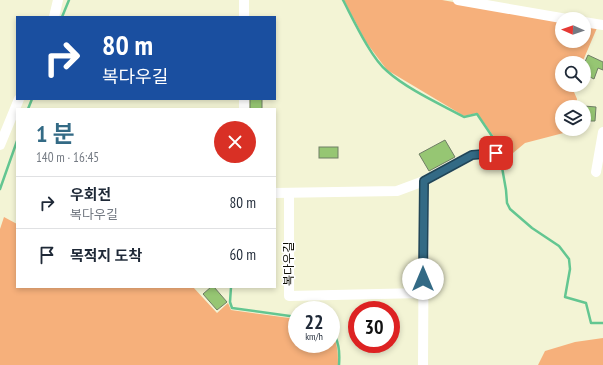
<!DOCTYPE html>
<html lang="ko">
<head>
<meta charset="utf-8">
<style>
	body { margin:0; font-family:"PT Sans Narrow","Noto Sans KR",sans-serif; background:#f6f6f7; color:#1f2937; height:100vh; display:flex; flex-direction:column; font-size:15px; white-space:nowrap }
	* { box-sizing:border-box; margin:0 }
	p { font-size:13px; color:#747a83 }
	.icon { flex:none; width:22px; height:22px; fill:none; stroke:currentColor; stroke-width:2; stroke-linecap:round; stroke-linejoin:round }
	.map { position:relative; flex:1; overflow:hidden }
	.side { position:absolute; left:16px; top:108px; width:260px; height:180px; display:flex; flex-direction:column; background:#fff; border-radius:0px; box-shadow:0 2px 6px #0003 }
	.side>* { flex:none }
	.banner { position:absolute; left:16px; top:16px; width:260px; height:84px; border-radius:0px; box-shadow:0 2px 6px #0003; background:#1a4fa0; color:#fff; overflow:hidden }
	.needle { width:26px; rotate:272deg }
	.fabs { position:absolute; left:555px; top:12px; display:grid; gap:8px }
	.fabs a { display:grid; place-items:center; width:36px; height:36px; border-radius:50%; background:#fff; box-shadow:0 2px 6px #0003; font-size:20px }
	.speed { position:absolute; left:288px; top:301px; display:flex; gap:8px; font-size:20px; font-weight:700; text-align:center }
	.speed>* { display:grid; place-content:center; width:52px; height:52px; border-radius:50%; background:#fff; box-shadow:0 2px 6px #0003; line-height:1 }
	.speed small { font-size:10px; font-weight:400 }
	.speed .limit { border:6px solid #d22; background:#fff; color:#111 }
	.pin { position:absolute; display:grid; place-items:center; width:34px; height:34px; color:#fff; margin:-17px; border-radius:8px; box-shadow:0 2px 6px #0006 }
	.me { position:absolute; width:44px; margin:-22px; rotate:0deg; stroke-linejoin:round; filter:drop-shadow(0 0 3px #0008) }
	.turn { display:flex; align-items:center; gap:14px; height:84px; padding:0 20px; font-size:18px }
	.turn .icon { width:52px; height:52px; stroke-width:2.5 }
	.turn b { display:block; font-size:28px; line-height:34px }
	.round { display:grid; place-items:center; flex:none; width:42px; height:42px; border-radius:21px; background:#f6f6f7 }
	.head { display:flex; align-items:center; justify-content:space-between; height:68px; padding:0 20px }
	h1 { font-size:24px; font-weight:600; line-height:30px; color:#336a85 }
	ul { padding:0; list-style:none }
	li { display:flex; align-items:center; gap:12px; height:52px; padding:0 20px; border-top:1px solid #e0e1e3 }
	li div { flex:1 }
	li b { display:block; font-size:15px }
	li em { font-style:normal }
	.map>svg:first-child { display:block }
	.green { fill:#f6b07b }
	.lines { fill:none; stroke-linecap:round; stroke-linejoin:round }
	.stream { stroke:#63c691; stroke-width:2.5 }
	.building { fill:#96c673; stroke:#6f7e66 }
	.minor { stroke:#fff; stroke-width:10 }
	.route-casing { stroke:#214556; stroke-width:10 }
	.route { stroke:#336a85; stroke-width:7 }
	.labels { text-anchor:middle; stroke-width:3; stroke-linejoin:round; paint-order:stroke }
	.street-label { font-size:12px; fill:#0e0e04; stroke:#fff }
</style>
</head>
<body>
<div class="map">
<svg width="603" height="365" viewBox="0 0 603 365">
	<rect width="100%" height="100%" fill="#f3f4d5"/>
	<g class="green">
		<polygon points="344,0 442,0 562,21 562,41 584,41 584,25 597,28 582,63 562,63 562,85 571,85 577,99 576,107 562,107 562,129 575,130 525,143 513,153 496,150 500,145 477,113 464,116 387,70 366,42"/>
		<path d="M4 217 17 224V287H193L217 313 228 303 231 310 297 319V344H331V333C338 343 338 353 338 365H0V229Z"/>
		<polygon points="603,338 603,365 538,365 545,351 575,342"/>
	</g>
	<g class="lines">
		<g class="stream">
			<path d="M343 0C353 19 371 58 387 71 407 89 440 104 464 117L477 114 498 145"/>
			<polyline points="62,17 69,0"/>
			<polyline points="28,109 32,99"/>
			<polyline points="500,156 506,190 507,203 510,209 532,228 559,246 569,259 570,269 565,297 586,303 591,323 603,323"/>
			<polyline points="0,189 17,141"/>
			<polyline points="231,287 230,302 232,308 297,317"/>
			<path d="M331 329C339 341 340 351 339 365"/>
		</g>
	</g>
	<g class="building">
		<polygon points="588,55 603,62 603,70 598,68 594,79 584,74 584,64"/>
		<rect x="250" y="99" width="12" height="10"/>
		<polygon points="584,106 596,107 595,121 584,121"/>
		<polygon points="445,140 455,157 429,171 419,154"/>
		<rect x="319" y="147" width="19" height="11"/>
		<polygon points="211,287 214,287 227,302 217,310 203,294"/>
	</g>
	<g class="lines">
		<g class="minor">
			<polyline points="244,0 244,17"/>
			<polyline points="458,0 567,19"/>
			<polyline points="54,17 58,0"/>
			<polyline points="584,22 603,25"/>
			<polyline points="244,99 244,109"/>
			<polyline points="0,145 19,99"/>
			<polyline points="596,172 603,132"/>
			<polyline points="275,193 397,191 424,181 472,155 496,153"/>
			<polyline points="289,193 289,296 423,293"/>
			<polyline points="423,365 424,181"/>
		</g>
	</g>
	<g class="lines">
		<defs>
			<polyline id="route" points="423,279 424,181 472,155 496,153"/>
		</defs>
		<use href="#route" class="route-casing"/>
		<use href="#route" class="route"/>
	</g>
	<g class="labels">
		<g class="street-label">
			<text transform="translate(289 264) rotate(-90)" y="4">복다우길</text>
		</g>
	</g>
</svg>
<div class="fabs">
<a><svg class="needle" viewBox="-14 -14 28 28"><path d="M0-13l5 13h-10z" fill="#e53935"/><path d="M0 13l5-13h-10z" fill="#747a83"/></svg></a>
<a><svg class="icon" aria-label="search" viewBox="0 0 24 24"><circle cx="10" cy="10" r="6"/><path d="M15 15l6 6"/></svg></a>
<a><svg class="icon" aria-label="layers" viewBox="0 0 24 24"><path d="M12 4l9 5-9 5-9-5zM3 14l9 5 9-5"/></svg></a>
</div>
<div class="speed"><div>22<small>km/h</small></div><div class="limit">30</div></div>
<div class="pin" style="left:496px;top:153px;background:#d93025"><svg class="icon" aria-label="arrive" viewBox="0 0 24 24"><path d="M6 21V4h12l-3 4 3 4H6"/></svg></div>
<svg class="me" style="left:423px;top:279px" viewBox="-20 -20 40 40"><circle r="19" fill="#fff"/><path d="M0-13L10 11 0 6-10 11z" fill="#336a85"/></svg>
<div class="banner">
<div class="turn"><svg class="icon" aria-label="right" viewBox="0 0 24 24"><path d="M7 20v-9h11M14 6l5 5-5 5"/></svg><div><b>80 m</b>복다우길</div></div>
</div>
<section class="side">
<div class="head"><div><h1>1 분</h1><p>140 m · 16:45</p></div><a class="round" style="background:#d93025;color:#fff"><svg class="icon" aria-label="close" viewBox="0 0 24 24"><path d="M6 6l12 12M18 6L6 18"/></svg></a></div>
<ul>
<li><svg class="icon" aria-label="right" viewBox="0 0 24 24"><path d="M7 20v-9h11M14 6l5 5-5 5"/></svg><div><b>우회전</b><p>복다우길</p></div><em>80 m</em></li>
<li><svg class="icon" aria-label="arrive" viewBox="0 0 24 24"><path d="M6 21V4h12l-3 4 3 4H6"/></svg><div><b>목적지 도착</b></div><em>60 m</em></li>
</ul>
</section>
</div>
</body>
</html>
